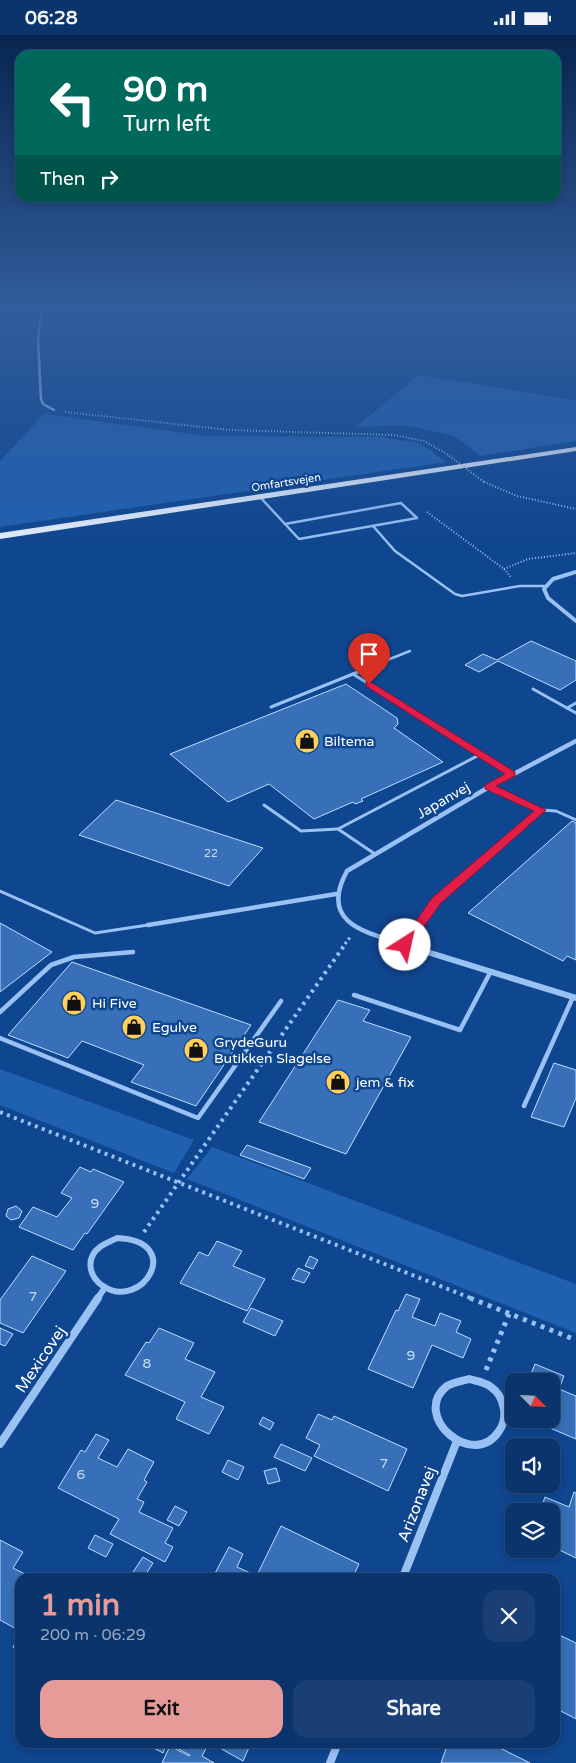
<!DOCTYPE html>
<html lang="en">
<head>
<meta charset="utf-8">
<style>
	body { margin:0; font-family:"Varela Round",sans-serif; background:#193f74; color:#f1f3f6; height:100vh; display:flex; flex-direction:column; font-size:19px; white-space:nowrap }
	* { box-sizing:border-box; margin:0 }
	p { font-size:16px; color:#9aaac2 }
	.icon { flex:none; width:28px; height:28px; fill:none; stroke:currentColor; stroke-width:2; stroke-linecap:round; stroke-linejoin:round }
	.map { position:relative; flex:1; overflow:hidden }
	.panel { position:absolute; left:15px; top:1538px; width:545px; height:175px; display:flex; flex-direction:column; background:#0b346c; border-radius:15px; box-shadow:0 2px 8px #0003,0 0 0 1px #2b4f7f }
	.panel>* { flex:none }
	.banner { position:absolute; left:15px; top:15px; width:546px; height:152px; border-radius:15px; box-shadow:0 2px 8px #0003,0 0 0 1px #2b4f7f; background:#00695c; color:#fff; overflow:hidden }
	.needle { width:32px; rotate:114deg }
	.buttons { position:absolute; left:505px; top:1338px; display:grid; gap:10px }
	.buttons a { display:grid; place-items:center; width:55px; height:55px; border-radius:10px; background:#0b346c; box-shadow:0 2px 8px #0003,0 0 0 1px #2b4f7f; font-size:25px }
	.pin { position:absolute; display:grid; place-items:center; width:42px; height:42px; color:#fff; margin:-51px -21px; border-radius:50% 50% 50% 0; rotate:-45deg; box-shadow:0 0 5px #0007 }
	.pin .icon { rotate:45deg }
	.me { position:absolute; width:55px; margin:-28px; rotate:35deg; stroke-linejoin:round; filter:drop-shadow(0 0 4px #0008) }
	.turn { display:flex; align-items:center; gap:18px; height:105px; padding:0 25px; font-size:22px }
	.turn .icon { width:65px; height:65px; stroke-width:2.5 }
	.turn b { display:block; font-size:35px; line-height:42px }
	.then { display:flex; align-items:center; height:48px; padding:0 25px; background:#0003; gap:10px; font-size:19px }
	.round { display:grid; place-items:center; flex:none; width:52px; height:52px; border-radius:15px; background:#193f74 }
	.headline { display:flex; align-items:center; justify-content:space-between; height:85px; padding:0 25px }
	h1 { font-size:30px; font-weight:700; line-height:38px; color:#e69b98 }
	.action { display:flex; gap:10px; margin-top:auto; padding:10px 25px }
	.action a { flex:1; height:58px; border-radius:15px; background:#e69b98; color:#111; font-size:20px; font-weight:700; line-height:58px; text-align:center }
	.action a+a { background:#193f74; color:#f1f3f6 }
	.status { display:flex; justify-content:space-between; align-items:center; height:35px; padding:0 25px; background:#0b346c; direction:ltr }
	.status svg { height:14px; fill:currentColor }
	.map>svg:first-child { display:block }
	.green { fill:#2060b0 }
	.building { fill:#3770b9; stroke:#c0dcfe }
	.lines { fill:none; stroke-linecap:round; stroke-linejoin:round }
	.path-far3 { stroke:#99c1f3; stroke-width:2; stroke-dasharray:1 2; stroke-linecap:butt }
	.path-far2 { stroke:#99c1f3; stroke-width:3; stroke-dasharray:2.5 3; stroke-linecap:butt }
	.path-far1 { stroke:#99c1f3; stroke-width:4; stroke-dasharray:3 4.5; stroke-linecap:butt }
	.path { stroke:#99c1f3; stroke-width:5; stroke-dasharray:4 5.5; stroke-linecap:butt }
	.lane-far2 { stroke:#99c1f3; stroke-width:2.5 }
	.lane-far1 { stroke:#99c1f3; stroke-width:3 }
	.lane { stroke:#99c1f3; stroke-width:4.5 }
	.street-far4 { stroke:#99c1f3; stroke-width:2.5 }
	.street-far3 { stroke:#99c1f3; stroke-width:4 }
	.street-far2 { stroke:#99c1f3; stroke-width:4.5 }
	.street-far1 { stroke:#99c1f3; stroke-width:6 }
	.street { stroke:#99c1f3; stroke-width:8 }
	.primary { fill:#e5efff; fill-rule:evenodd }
	.path-bridge { stroke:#99c1f3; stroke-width:2; stroke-dasharray:1 2; stroke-linecap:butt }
	.route { fill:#e11d48; stroke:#92132f }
	.labels { text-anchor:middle; stroke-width:5; stroke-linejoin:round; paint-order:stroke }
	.far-street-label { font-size:11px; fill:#fff; stroke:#0f4690 }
	.number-label { font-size:11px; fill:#cddbee }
	.poi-label { font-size:14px; fill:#fff; stroke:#0f4690; text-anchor:start }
	.street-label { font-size:14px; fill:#fff; stroke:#0f4690 }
	.near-number-label { font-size:14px; fill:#cddbee }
	.near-street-label { font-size:16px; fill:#fff; stroke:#0f4690 }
</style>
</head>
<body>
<div class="status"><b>06:28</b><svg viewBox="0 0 49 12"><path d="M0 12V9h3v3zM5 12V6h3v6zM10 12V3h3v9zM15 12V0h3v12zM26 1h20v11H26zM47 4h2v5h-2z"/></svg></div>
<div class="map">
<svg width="576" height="1728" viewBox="0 0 576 1728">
	<rect width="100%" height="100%" fill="#0f4690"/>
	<g class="green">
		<polygon points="419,340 576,366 576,406 480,421 454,401 404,390 356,392"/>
		<polygon points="44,379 207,401 382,402 418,408 429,414 446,427 0,492 0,426"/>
		<polygon points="0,1034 194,1105 174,1138 0,1070"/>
		<polygon points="212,1112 576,1249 576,1298 187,1144"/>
	</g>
	<g class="building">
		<polygon points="531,606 576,626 576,645 560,655 498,626 479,637 465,630 483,619 497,625"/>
		<polygon points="346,649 397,683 398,689 394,693 443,727 361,764 363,766 355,769 353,767 314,784 269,749 228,767 170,719"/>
		<polygon points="116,765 263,813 229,851 79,800"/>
		<polygon points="572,786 576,788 576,925 567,921 563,926 468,878"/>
		<polygon points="0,888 52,917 0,957"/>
		<polygon points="72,927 251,990 196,1071 131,1047 144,1030 82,1006 68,1023 8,1000"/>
		<polygon points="338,965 370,975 363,986 411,1002 346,1119 259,1087"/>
		<polygon points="554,1028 576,1035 576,1063 564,1092 531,1082"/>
		<polygon points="247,1110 311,1133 304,1144 240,1120"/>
		<polygon points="80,1132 91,1137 93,1134 124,1147 87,1199 85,1198 73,1215 19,1192 33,1172 57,1182 72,1163 61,1158"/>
		<polygon points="16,1171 22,1176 19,1183 11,1185 6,1181 8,1174"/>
		<polygon points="217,1206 242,1216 233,1231 265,1244 247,1276 180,1248 199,1217 208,1221"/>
		<polygon points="32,1221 66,1236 23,1298 0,1288 0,1265"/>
		<polygon points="310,1221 318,1225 313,1234 305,1231"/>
		<polygon points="298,1233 310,1238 304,1248 292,1244"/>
		<polygon points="406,1259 420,1264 412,1282 435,1291 440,1278 461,1286 456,1297 471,1304 463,1323 432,1310 413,1353 368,1334 396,1275 398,1276"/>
		<polygon points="251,1273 283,1286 275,1301 243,1287"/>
		<polygon points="0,1293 13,1299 5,1311 0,1309"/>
		<polygon points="159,1293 194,1308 185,1324 215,1337 201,1362 224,1372 209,1399 176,1384 185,1367 125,1340 146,1307 149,1308"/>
		<polygon points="535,1329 564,1341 559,1354 576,1361 576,1404 545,1391 547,1384 551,1384 551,1371 554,1362 551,1361 551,1346 528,1346"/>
		<polygon points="318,1379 332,1385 334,1381 407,1414 388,1456 314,1421 320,1410 306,1403"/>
		<polygon points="263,1382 274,1388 270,1395 259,1389"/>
		<polygon points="96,1399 109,1405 98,1423 117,1432 128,1414 154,1427 144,1445 147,1447 137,1464 144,1467 139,1477 173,1493 165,1508 173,1512 165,1527 110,1499 119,1484 58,1453 81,1415 85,1417"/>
		<polygon points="281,1409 312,1423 305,1436 274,1422"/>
		<polygon points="228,1425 244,1432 238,1445 222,1437"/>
		<polygon points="276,1433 280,1446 268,1449 264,1436"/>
		<polygon points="574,1457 576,1458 576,1523 551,1511 551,1476 540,1476 545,1462 569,1472"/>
		<polygon points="175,1471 187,1477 179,1491 167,1485"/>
		<polygon points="281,1491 359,1529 353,1542 268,1542 258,1538"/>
		<polygon points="95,1500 113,1509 106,1522 88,1513"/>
		<polygon points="0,1505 23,1517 13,1533 31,1542 20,1542 18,1595 0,1585"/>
		<polygon points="229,1512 243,1519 237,1532 259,1542 219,1542 214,1540"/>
		<polygon points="143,1522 153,1528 144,1542 136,1542 131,1540"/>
		<polygon points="555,1598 576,1608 576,1684 555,1673"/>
		<polygon points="20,1600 20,1616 13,1612"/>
		<polygon points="149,1708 167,1708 163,1718 148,1710"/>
		<polygon points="167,1708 209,1708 202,1721 214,1728 162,1728 170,1711 189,1721 190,1720"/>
		<polygon points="211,1708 251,1708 243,1726"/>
		<polygon points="448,1708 490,1708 530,1728 441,1728"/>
	</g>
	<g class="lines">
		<g class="path-far3">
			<polyline points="65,377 230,395 394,400 424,406 447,419"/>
			<polyline points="484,447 517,461 576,474"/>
			<polyline points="427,477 504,534 511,542"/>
			<polyline points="504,534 528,524 576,518"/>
		</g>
		<polyline class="path-far2" points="345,909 351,901"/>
		<g class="path-far1">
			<polyline points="0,1077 473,1264"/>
			<polyline points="144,1197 346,908"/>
		</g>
		<g class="path">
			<polyline points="470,1263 576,1305"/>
			<polyline points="486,1335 509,1279"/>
		</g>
		<g class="lane-far2">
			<polyline points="260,462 285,489"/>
			<polygon points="401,468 417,483 299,504 285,489"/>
			<polyline points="373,491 395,516 455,559 462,561 520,551 545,551"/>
			<polyline points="357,637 410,616"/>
		</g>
		<g class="lane-far1">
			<polyline points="360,636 353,639 512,739"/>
			<polyline points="533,654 567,673"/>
			<polyline points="576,668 567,673 576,678"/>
			<polyline points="271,672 353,639"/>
			<polyline points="264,770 301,796 338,794"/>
			<polyline points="541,775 556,776 576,785"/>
			<polyline points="375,819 338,794 481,719"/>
			<polyline points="0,856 95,898 148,890"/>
			<polyline points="406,909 436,865 541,775 488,752"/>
		</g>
		<g class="lane">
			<polyline points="405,910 406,908"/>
			<polyline points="354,960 460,995 491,936"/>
			<polyline points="0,977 51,930 74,922 133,917"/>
			<polyline points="0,1003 198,1083 281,966"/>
			<polyline points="524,1071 573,962"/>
		</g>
		<polyline class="street-far4" points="43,270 38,304 41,364 43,369 54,375"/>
		<polyline class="street-far3" points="576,537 553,544 544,554 548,563 576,586"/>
		<g class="street-far2">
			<polyline points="148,890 336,859"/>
			<path d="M403 909C363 897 319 887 347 836L489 752 576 706"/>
		</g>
		<g class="street-far1">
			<polyline points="398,908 576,963"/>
			<path d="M117 1203C186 1206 142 1277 103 1251 89 1242 85 1223 100 1212 105 1208 112 1206 117 1203Z"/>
			<polyline points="97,1264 104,1254"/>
		</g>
		<g class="street">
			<path d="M469 1344C476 1346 485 1347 491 1352 504 1361 509 1382 499 1396 473 1436 410 1380 447 1351 453 1347 462 1346 469 1344Z"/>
			<polyline points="0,1409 98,1263"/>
			<polyline points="403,1542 457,1406"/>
			<polyline points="330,1728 338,1708"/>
		</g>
		<polygon class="primary" points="576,412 576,416 0,504 0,498"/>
		<polyline class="path-bridge" points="447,419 484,447"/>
	</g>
	<linearGradient id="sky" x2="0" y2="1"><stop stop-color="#08264f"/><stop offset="0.53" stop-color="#315d9c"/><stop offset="1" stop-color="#315d9c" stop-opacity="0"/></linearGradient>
	<rect width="576" height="511" fill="url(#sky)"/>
	<polygon class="route" points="369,646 515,737 515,741 496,751 546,775 441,868 409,912 405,914 399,910 432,863 534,776 485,754 485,750 505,739 366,651 366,647"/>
	<defs>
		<symbol id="shop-disc" viewBox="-11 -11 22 22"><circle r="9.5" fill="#ffd15b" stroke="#0f4690"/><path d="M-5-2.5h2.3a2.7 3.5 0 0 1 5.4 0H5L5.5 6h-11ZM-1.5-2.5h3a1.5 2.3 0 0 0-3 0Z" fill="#111"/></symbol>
	</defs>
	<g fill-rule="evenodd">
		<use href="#shop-disc" x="293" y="692" width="28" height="28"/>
		<use href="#shop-disc" x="60" y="954" width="28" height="28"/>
		<use href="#shop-disc" x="120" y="978" width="28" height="28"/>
		<use href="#shop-disc" x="182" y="1001" width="28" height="28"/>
		<use href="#shop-disc" x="324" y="1033" width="28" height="28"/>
	</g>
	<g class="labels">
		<g class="far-street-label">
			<text transform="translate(286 447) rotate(-9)" y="4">Omfartsvejen</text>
		</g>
		<g class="number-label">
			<text x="211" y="822">22</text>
		</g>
		<g class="poi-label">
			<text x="324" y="711">Biltema</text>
			<text x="92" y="973">Hi Five</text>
			<text x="152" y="997">Egulve</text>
			<text x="214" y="1012">GrydeGuru<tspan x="214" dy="16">Butikken Slagelse</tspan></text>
			<text x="356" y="1052">jem &amp; fix</text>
		</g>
		<g class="street-label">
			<text transform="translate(443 765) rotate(-30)" y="5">Japanvej</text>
		</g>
		<g class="near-number-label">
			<text x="95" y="1173">9</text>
			<text x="33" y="1266">7</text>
			<text x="411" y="1325">9</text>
			<text x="147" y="1333">8</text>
			<text x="384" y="1433">7</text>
			<text x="81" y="1444">6</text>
		</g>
		<g class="near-street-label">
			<text transform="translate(40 1324) rotate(-56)" y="6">Mexicovej</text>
			<text transform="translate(416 1469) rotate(-69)" y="6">Arizonavej</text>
		</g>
	</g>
</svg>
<div class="buttons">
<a><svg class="needle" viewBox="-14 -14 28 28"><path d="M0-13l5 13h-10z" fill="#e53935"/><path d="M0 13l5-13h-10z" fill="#9aaac2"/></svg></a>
<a><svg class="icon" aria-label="sound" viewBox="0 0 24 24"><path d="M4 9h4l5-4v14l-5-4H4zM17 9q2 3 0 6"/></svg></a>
<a><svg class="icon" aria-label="layers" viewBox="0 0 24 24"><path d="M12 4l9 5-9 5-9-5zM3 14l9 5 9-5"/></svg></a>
</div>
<div class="pin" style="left:369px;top:649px;background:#d93025"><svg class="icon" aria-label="arrive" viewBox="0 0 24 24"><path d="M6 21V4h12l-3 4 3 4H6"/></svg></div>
<svg class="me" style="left:405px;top:910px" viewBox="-20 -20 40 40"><circle r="19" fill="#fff"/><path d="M0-13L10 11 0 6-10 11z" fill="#e11d48"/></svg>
<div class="banner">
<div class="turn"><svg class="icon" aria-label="left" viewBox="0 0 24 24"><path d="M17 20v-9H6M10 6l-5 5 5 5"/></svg><div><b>90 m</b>Turn left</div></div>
<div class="then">Then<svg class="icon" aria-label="right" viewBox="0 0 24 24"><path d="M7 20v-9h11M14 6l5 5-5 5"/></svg></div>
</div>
<section class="panel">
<div class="headline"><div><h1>1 min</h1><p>200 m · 06:29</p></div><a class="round"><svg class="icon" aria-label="close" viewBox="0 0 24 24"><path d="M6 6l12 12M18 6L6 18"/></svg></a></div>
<div class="action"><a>Exit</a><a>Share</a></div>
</section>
</div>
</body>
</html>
